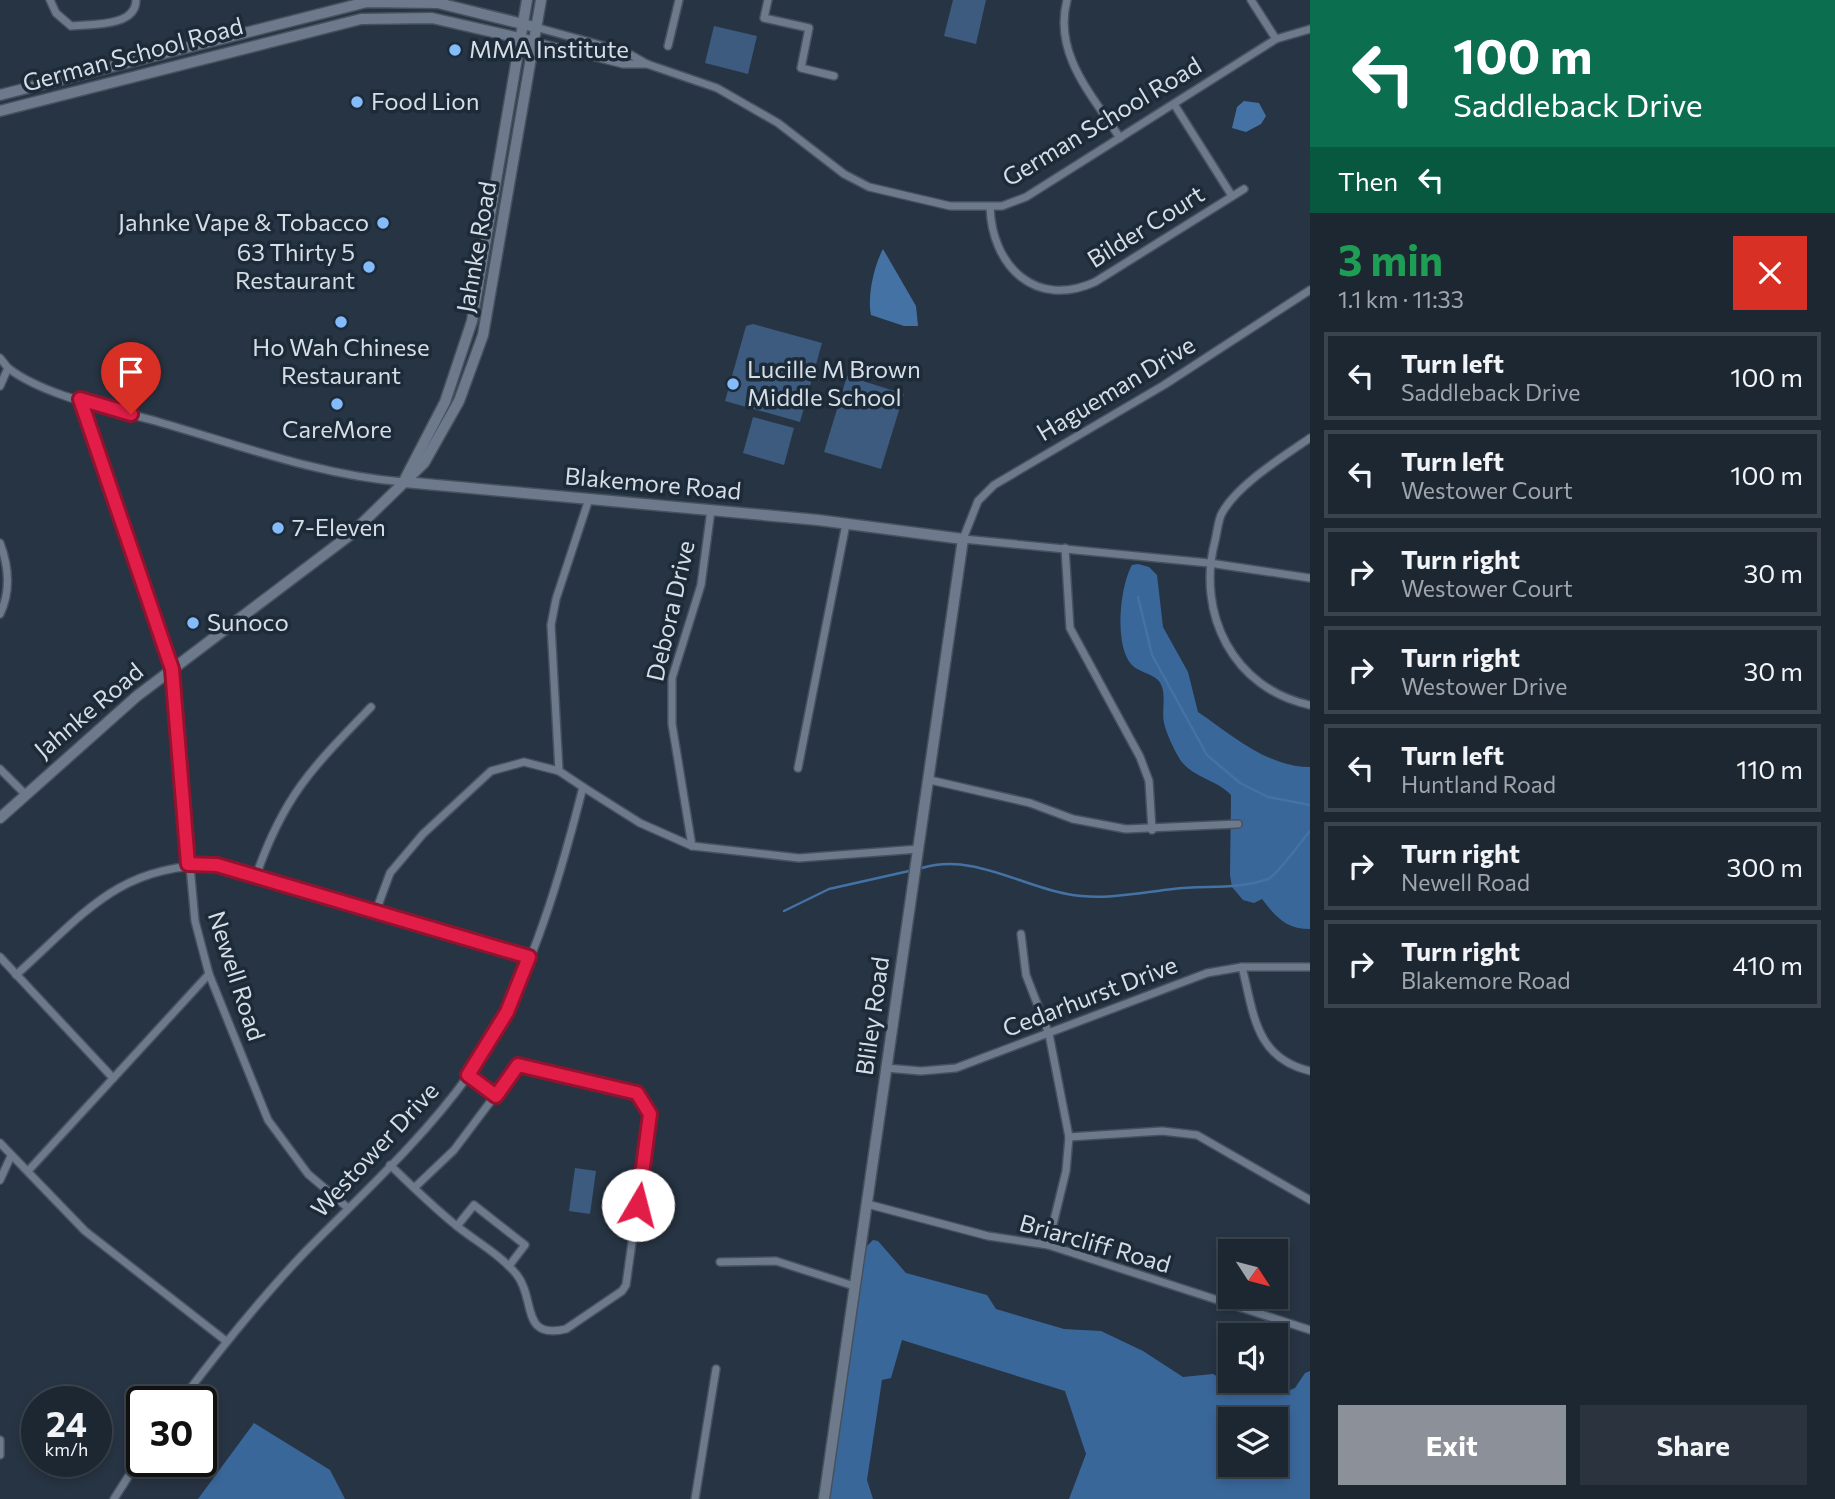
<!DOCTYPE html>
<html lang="en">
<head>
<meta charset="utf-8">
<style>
	body { margin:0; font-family:Commissioner,sans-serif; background:#2a333e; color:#f1f3f6; height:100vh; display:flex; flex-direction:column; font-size:26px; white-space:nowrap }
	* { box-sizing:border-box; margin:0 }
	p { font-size:23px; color:#a0a5ac }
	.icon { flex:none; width:38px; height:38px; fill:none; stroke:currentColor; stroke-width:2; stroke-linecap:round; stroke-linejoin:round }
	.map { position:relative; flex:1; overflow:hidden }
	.panel { display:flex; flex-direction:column; background:#1d2732; width:525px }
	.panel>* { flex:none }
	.top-card { background:#0b6e4f; color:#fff; overflow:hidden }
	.needle { width:46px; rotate:126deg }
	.buttons { position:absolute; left:1218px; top:1239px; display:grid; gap:14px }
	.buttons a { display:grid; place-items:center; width:70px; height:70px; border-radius:0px; background:#1d2732; box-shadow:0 4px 10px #0003,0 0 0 2px #3b444d; font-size:35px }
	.speed { position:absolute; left:21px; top:1386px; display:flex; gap:14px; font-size:35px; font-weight:700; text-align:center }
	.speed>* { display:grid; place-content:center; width:91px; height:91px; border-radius:50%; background:#1d2732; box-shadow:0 4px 10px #0003,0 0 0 2px #3b444d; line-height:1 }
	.speed small { font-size:18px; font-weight:400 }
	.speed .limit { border:4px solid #111; border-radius:10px; background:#fff; color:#111 }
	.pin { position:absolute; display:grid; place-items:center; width:60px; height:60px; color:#fff; margin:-72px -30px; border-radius:50% 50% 50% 0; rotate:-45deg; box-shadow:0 0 7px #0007 }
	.pin .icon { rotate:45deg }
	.me { position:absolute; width:77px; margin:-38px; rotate:8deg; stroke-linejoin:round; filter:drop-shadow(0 0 5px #0008) }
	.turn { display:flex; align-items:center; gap:24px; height:147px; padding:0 28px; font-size:32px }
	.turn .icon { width:91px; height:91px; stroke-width:2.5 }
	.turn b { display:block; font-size:49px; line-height:60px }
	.then { display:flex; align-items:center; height:66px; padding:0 28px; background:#0003; gap:14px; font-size:26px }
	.round { display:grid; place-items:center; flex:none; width:74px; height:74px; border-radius:0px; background:#2a333e }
	.headline { display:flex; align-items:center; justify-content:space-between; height:119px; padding:0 28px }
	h1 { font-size:42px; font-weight:700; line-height:52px; color:#1e9e55 }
	.action { display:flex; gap:14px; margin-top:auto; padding:14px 28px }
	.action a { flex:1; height:80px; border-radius:0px; background:#8c9099; color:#fff; font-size:28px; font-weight:700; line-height:80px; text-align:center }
	.action a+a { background:#2a333e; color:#f1f3f6 }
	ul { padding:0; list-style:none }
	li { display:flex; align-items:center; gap:21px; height:88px; margin:0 14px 10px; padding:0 14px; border:4px solid #3b444d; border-radius:0px }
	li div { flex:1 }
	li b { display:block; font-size:26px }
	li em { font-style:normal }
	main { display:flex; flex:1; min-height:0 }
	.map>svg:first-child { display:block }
	.green { fill:#3c5b7e }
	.forest { fill:#3a679a; fill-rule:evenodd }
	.water { fill:#4572a5 }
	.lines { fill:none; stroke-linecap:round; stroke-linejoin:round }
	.stream { stroke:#4572a5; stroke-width:2.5 }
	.street-casing { stroke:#47515e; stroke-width:10 }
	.secondary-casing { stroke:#47515e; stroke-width:13 }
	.street { stroke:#6c7a8c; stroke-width:7 }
	.secondary { stroke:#6c7a8c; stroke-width:10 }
	.route-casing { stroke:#92132f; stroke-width:18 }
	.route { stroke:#e11d48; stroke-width:12 }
	.poi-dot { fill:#84bcfb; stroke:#1d2a38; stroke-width:2.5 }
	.labels { text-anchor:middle; stroke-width:7; stroke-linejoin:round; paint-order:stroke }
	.poi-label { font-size:24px; fill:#d5dde7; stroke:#1d2a38; text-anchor:start }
	.street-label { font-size:24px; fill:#d5dde7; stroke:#1d2a38 }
</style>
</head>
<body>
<main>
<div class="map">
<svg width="1310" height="1499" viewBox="0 0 1310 1499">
	<rect width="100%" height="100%" fill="#273443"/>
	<g class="green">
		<polygon points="953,0 986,0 976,44 944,36"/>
		<polygon points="714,26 757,36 748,74 705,63"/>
		<polygon points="753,324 822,343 800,422 725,401 746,326"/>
		<polygon points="847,376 904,394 881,469 824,452"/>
		<polygon points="753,417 794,428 784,465 743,453"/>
		<polygon points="575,1168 596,1171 590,1214 569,1211"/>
	</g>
	<g class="forest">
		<path d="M1138 564 1149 567 1157 575 1163 627 1188 672 1198 712C1232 735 1267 767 1310 767V929C1286 929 1276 917 1262 899L1254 903 1243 900 1232 887 1230 875 1231 795C1216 779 1192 778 1179 758 1174 749 1166 733 1164 723 1161 709 1168 691 1158 680 1151 673 1138 672 1131 664 1114 644 1120 586 1132 565Z"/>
		<path d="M873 1240 878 1241 906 1273 987 1295 996 1309 1064 1329 1101 1331 1143 1351 1183 1377 1213 1374 1241 1390 1272 1387 1290 1390 1295 1388 1305 1373 1310 1371V1499H1069L1086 1454 1065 1391 902 1340 891 1378 882 1380 867 1480 873 1499H827L865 1248ZM1230 1419H1276V1465H1230Z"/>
		<polygon points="254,1423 330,1470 345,1499 198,1499"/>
	</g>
	<g class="water">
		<polygon points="1244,101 1259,103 1266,116 1261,124 1246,132 1232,128 1237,107"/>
		<path d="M883 249 916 306 918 326H904L871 315C867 296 874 266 883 249Z"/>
	</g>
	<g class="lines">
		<g class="stream">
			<polyline points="1138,597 1152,655 1207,755 1240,783 1268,797 1310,805"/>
			<path d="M922 868C972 853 1019 885 1067 894 1102 901 1138 893 1173 889 1205 885 1237 890 1268 879 1278 875 1301 841 1310 831"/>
			<polyline points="784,911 829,889 909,871"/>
		</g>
		<defs>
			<g id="street">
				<path d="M50 0 56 13 71 26C91 24 136 27 136 0"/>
				<polyline points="768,0 764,18 809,28 801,68 834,76"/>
				<path d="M1067 0C1053 54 1092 95 1120 138"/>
				<polyline points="1251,0 1276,39"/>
				<polyline points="535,27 626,52 647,64 717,88 778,123 844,174 869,187 950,206 1002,206 1026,197 1276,39 1310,29"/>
				<polyline points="532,41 623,64 647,64"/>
				<polyline points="668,46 679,0"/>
				<polyline points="1174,104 1232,196"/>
				<path d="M990 207C992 266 1035 309 1095 282L1244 189"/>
				<polyline points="1310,290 1164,385 994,485 978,501 963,539 1209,563 1310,578"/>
				<polyline points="0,358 8,368 0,386"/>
				<path d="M8 368C46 397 113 409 159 422 239 445 321 476 404 482"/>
				<polyline points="80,399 172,669 195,921 209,974 268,1120 308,1174 348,1208"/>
				<path d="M1310 438C1284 456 1235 486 1221 515 1218 522 1217 533 1215 541 1196 613 1233 689 1310 705"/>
				<path d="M0 543C9 567 11 591 0 614"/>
				<polyline points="1065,548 1070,628 1140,757 1149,781 1152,830"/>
				<polyline points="798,768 846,524"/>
				<polyline points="0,769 25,794"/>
				<polyline points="930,780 1030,803 1073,819 1126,829 1238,824"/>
				<polyline points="583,787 640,823 692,846 799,858 919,849"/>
				<polyline points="692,846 672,724 672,678 701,585 711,510"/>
				<path d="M256 876C284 795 313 767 371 707"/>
				<polyline points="376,911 390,873 423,834 491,771 524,762 559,771"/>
				<polyline points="1021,934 1026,975 1049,1034 1069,1137 1066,1171 1048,1245"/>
				<polyline points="0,957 113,1078"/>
				<path d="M1242 967C1254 1014 1255 1058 1310 1071"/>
				<path d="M16 975C84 914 118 864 217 865L529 957"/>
				<polyline points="886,1068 921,1071 956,1068 1207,973 1242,967 1310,967"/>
				<polyline points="468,1075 496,1096"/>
				<polyline points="1069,1137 1162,1131 1197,1135 1310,1200"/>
				<polyline points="0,1143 85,1231 226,1341"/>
				<path d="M390 1165C412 1186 434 1208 458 1227 477 1242 502 1256 517 1275 536 1299 520 1340 566 1329L622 1291 626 1285 650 1114 643 1100 629 1090 583 1082 518 1065 454 1150 414 1188"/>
				<polyline points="28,1171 209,974"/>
				<polyline points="0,1180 11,1156"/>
				<polyline points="867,1204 988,1236 1048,1245 1310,1330"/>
				<polyline points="457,1226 474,1205 525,1245 509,1266"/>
				<polyline points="720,1262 776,1261 854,1286"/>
				<path d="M180 1402C220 1349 260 1299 306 1251 361 1195 422 1140 468 1076 527 992 558 886 583 787L559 771 551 625 556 599 589 499"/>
				<polyline points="0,1440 0,1455"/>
				<polyline points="114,1499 142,1455"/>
				<polyline points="695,1499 716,1369"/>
			</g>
			<g id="secondary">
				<polyline points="0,95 367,2 438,3 535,27"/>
				<polyline points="0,111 361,19 432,18 532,41"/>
				<polyline points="405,479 445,402 472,321 527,0"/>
				<polyline points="404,482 818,520 963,539 824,1499"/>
				<polyline points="0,818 137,696 350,535 424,463 459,401 483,335 541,0"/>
			</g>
		</defs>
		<use href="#street" class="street-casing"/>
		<use href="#secondary" class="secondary-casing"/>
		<use href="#street" class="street"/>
		<use href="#secondary" class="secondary"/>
	</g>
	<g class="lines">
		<defs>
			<polyline id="route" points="131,414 80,399 172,669 188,864 217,865 529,957 507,1012 468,1075 496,1096 518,1065 637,1093 650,1114 638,1205"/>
		</defs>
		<use href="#route" class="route-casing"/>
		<use href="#route" class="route"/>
	</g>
	<g class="poi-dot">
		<circle cx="455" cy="50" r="7"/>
		<circle cx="357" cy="102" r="7"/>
		<circle cx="383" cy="223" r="7"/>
		<circle cx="369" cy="267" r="7"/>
		<circle cx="341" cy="322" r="7"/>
		<circle cx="733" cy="384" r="7"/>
		<circle cx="337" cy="404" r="7"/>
		<circle cx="278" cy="528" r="7"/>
		<circle cx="193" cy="623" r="7"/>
	</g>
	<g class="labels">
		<g class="poi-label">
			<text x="469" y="58">MMA Institute</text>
			<text x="371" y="110">Food Lion</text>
			<text x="369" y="231" text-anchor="end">Jahnke Vape &amp; Tobacco</text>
			<text x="355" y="261" text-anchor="end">63 Thirty 5<tspan x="355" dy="28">Restaurant</tspan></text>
			<text x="341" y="356" text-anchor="middle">Ho Wah Chinese<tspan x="341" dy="28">Restaurant</tspan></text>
			<text x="747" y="378">Lucille M Brown<tspan x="747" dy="28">Middle School</tspan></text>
			<text x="337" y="438" text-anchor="middle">CareMore</text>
			<text x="292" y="536">7-Eleven</text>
			<text x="207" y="631">Sunoco</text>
		</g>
		<g class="street-label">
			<text transform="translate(133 55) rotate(-15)" y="8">German School Road</text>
			<text transform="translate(1102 122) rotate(-31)" y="8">German School Road</text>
			<text transform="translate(1146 227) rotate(-32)" y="8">Bilder Court</text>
			<text transform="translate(477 247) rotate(-80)" y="8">Jahnke Road</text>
			<text transform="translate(1116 389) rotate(-31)" y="8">Hagueman Drive</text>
			<text transform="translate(653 484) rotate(5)" y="8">Blakemore Road</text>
			<text transform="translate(671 611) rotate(-77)" y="8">Debora Drive</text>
			<text transform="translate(89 711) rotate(-40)" y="8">Jahnke Road</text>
			<text transform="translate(236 976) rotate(72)" y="8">Newell Road</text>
			<text transform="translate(1090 997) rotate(-21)" y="8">Cedarhurst Drive</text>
			<text transform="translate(873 1016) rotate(-82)" y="8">Bliley Road</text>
			<text transform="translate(375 1150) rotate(-47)" y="8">Westower Drive</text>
			<text transform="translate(1095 1244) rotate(16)" y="8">Briarcliff Road</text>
		</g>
	</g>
</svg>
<div class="buttons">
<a><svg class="needle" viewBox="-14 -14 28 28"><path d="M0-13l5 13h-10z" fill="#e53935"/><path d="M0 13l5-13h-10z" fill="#a0a5ac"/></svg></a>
<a><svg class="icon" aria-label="sound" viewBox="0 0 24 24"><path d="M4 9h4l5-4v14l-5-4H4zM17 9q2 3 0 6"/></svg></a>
<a><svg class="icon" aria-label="layers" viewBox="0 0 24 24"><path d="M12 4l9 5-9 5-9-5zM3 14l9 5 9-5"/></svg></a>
</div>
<div class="speed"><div>24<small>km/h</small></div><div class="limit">30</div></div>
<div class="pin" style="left:131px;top:414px;background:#d93025"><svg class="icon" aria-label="arrive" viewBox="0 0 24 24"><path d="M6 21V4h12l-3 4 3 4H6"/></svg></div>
<svg class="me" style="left:638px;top:1205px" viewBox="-20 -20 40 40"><circle r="19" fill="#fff"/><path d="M0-13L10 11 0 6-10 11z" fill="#e11d48"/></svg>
</div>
<section class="panel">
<div class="top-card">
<div class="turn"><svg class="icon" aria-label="left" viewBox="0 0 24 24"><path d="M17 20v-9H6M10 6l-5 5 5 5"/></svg><div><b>100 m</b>Saddleback Drive</div></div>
<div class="then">Then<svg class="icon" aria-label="left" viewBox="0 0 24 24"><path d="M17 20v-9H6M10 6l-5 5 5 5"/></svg></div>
</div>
<div class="headline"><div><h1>3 min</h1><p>1.1 km · 11:33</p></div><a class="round" style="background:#d93025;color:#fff"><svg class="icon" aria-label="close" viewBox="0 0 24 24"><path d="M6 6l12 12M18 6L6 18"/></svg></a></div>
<ul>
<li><svg class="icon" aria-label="left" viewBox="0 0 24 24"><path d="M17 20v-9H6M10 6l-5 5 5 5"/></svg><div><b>Turn left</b><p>Saddleback Drive</p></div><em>100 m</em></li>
<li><svg class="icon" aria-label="left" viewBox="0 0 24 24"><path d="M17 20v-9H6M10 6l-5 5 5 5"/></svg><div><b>Turn left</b><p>Westower Court</p></div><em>100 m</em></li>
<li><svg class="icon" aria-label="right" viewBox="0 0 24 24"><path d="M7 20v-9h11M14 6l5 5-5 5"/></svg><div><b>Turn right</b><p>Westower Court</p></div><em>30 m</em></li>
<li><svg class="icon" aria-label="right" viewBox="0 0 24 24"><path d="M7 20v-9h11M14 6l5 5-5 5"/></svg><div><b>Turn right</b><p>Westower Drive</p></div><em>30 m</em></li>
<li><svg class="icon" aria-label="left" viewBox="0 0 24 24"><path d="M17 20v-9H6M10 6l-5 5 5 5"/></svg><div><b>Turn left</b><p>Huntland Road</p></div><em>110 m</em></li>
<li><svg class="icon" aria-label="right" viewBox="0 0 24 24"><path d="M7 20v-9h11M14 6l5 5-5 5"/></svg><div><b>Turn right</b><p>Newell Road</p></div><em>300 m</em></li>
<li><svg class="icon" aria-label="right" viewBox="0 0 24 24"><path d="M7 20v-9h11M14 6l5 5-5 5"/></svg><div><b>Turn right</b><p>Blakemore Road</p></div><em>410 m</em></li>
</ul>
<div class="action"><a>Exit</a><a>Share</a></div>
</section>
</main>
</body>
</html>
